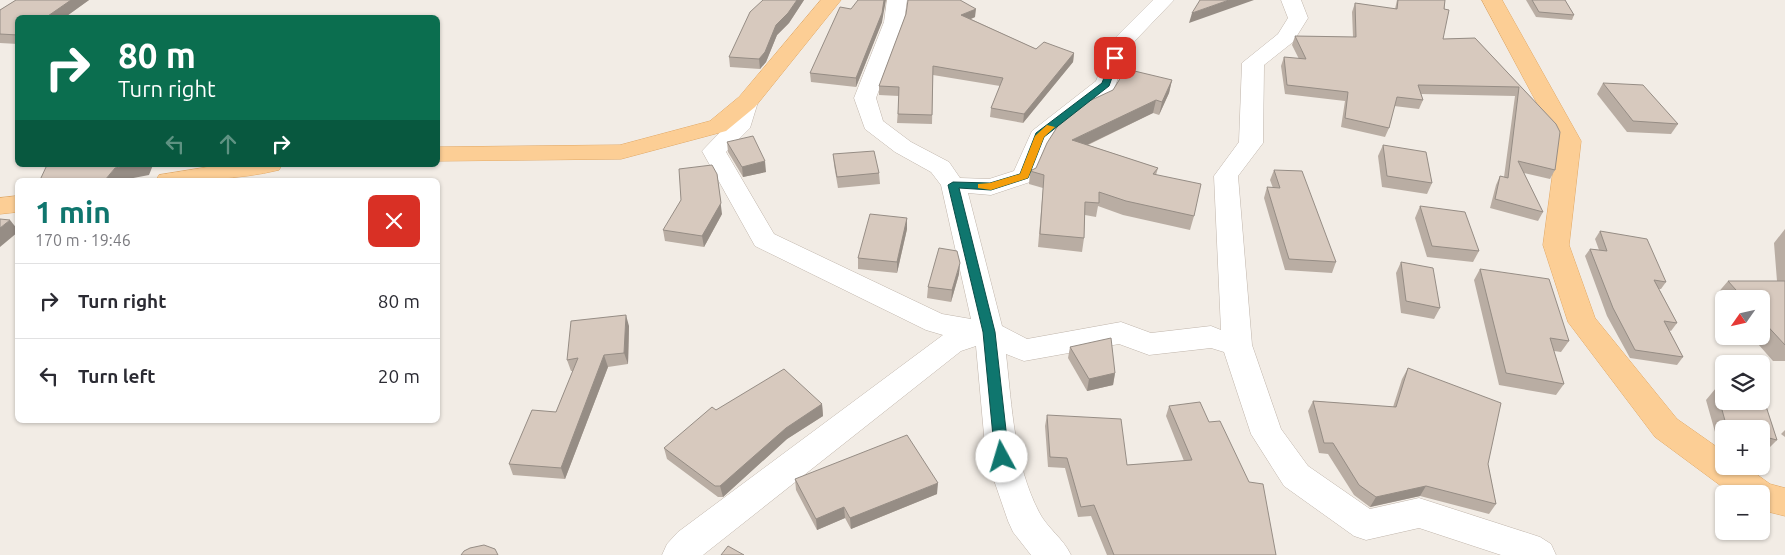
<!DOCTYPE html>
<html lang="en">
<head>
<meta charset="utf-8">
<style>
	body { margin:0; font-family:Ubuntu,sans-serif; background:#f2f2f3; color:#2b2b33; height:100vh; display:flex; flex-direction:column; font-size:19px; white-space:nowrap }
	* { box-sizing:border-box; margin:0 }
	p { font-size:16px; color:#7c7c81 }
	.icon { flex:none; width:28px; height:28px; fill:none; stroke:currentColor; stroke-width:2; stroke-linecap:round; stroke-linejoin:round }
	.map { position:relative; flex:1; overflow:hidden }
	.sheet { position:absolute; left:15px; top:178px; width:425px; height:245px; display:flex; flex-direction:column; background:#fff; border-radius:8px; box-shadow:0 1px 4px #0004 }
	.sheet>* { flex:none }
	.guide { position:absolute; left:15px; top:15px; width:425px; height:152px; border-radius:8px; box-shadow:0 1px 4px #0004; background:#0b6e4f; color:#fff; overflow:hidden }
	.needle { width:32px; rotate:236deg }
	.buttons { position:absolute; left:1715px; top:290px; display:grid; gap:10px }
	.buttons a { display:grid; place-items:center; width:55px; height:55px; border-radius:8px; background:#fff; box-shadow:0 1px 4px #0004; font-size:25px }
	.pin { position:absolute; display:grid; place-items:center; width:42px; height:42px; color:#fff; margin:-21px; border-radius:10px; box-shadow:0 2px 8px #0006 }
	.me { position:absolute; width:55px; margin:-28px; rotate:354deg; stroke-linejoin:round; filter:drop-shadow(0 0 4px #0008) }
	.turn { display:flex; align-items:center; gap:18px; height:105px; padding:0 20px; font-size:22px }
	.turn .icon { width:65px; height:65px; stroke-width:2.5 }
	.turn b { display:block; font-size:35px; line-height:42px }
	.lanes { display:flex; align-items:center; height:48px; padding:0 20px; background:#0003; justify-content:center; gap:25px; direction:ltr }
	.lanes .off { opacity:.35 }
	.round { display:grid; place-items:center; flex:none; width:52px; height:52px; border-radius:8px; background:#f2f2f3 }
	.overview { display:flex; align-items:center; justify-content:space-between; height:85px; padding:0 20px }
	h1 { font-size:30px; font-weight:700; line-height:38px; color:#0f766e }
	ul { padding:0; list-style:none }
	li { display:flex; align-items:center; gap:15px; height:75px; padding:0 20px; border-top:1px solid #e1e1e2 }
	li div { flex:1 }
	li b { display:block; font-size:19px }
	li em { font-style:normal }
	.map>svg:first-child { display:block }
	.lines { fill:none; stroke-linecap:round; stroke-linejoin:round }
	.minor-casing { stroke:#c0b5ab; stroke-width:1 }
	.major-casing { stroke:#e1a865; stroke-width:1 }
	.minor { fill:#fff; fill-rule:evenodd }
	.major { fill:#fcce95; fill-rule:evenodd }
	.wall { fill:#b9ada3 }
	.shaded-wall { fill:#968d85 }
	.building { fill:#d7c9be; stroke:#968d85 }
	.route { fill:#0f766e; stroke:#0a4d48 }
	.slow { fill:#f59e0b }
</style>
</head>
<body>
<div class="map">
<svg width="1785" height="555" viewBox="0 0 1785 555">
	<rect width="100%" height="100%" fill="#f2ece5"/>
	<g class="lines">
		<defs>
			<path id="minor" d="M887 0H907L904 22 876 98 883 121 911 142 949 162 960 178 989 179 1014 171 1032 131 1096 81 1112 41 1153 0H1174L1129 47 1114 89 1050 139 1033 181 991 195 968 193 1002 326 1027 339 1121 322 1151 333 1211 326 1221 330 1214 176 1239 142 1242 63 1278 34 1288 18 1281 0H1301L1308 18 1293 42 1264 65 1263 143 1238 176 1252 345 1281 429 1308 466 1370 509 1419 498 1540 537 1551 544 1556 555H1501L1419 528 1366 540 1354 536 1284 486 1251 434 1224 352 1211 348 1149 355 1119 344 1024 361 1006 354C1012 407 1014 464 1039 512 1047 528 1063 538 1071 555H1031L1013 532 1008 521 986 457 976 346 961 351 703 555H662L667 544 678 532 943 335 926 330 755 246 702 151 727 125 739 97 747 95 755 97 758 102 750 128 726 152 774 234 942 314 971 319 941 185 931 172 895 152 865 129 854 98 884 22Z"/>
			<g id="major">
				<polygon points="821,0 841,0 755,107 726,131 621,159 438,161 438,147 620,145 710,121 739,97"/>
				<polygon points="1482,0 1502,0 1581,141 1569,245 1595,318 1677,419 1724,452 1724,466 1745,466 1770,484 1785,488 1785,516 1761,510 1761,494 1732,494 1655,437 1568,322 1543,245 1557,141"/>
				<path d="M220 165H282L279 170C238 180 197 180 156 180L159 175Z"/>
				<polygon points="18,196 18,212 0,214 0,198"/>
			</g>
		</defs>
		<use href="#minor" class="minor-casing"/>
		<use href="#major" class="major-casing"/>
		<use href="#minor" class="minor"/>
		<use href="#major" class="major"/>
	</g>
	<g class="wall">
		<polygon points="16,0 89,0 64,18 18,18 18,44 0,43 0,10"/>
		<polygon points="763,0 804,0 789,23 777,35 766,62 760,69 730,67 729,57"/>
		<polygon points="1397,0 1445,0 1443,39 1475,38 1556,124 1555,170 1550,179 1524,173 1543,212 1538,221 1490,208 1496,185 1500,176 1504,177 1515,96 1421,94 1423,100 1419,109 1394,106 1389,128 1385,137 1341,127 1345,101 1285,94 1281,66 1284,57 1299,59 1292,45 1295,36 1353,37 1352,12 1355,3 1395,9"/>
		<polygon points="1526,0 1565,0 1574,15 1572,20 1536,17"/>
		<polygon points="851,9 882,22 856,87 811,82 810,73"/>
		<polygon points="906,14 975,17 971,19 1036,49 1074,53 1073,62 1023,123 990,117 991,108 1000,86 933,75 932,124 897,123 899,96 879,95 879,86"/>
		<polygon points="1172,80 1169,93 1159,115 1153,113 1088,145 1158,168 1156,175 1194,216 1190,230 1123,215 1098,206 1096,217 1085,215 1084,238 1082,252 1038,247 1043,188 1029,184 1030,171 1036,168"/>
		<polygon points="1603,83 1678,124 1671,134 1627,132 1597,94"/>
		<polygon points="727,142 766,172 743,177 728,152"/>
		<polygon points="1383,145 1432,183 1427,194 1382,187 1378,156"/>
		<polygon points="833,154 879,173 880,184 838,188 834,165"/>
		<polygon points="1274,170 1336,262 1332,273 1285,270 1264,198 1267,187 1273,188 1270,180"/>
		<polygon points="1420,206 1479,251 1473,262 1427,257 1415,218"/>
		<polygon points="722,214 704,247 665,241 663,230"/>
		<polygon points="907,218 907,229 897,273 858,269 858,258"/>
		<polygon points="1785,229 1785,361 1773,361 1751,336 1761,336 1761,299 1724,299 1724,304 1716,295 1728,281 1777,281 1774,243"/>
		<polygon points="1600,231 1666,282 1661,289 1659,289 1677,323 1671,331 1669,330 1683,357 1677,365 1630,358 1607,316 1585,256 1590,249 1599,250 1595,239"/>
		<polygon points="1401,262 1440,308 1434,319 1401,313 1396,273"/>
		<polygon points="1480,269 1569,341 1561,352 1554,351 1564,384 1556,395 1499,385 1474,280"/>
		<polygon points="959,274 951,302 927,298 928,287"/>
		<polygon points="629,326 628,364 608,367 565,479 513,475 509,464 556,412 573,371 571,371 567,360"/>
		<polygon points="1070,347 1115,373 1113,385 1087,391 1068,358"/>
		<polygon points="1408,368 1488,464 1496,504 1489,514 1420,496 1370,507 1354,495 1328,454 1319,453 1308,411 1313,401 1393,407 1402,379"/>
		<polygon points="1716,388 1777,440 1766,451 1761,450 1761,429 1724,429 1724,441 1717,439 1706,400"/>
		<polygon points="822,404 823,416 787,439 723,497 718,497 667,459 664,448 716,410"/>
		<polygon points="1169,406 1209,422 1276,555 1107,555 1091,516 1078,517 1065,468 1048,467 1045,426 1047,415 1127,465 1184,461 1166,416"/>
		<polygon points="1785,430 1785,437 1781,434"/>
		<polygon points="795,479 937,494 851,529 845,518 817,530 796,490"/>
	</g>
	<g class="shaded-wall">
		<polygon points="71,0 89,0 64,18 45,18"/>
		<polygon points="797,0 804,0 789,23 777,35 766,62 760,69 759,59 776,25"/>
		<polygon points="884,0 886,0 882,22 856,87 856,78"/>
		<polygon points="1229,0 1254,0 1189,23 1192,13"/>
		<polygon points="976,9 975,17 961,23 961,15"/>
		<polygon points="1074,53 1073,62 1023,123 1024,114"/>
		<polygon points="1172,80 1169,93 1159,115 1162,102"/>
		<polygon points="1156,100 1153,113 1070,153 1072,140"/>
		<polygon points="765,161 766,172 743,177 742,167"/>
		<polygon points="129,165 153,165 149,175 123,180 105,180 115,168"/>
		<polygon points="717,174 722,214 704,247 702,236"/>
		<polygon points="907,218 907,229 897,273 897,262"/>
		<polygon points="10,220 18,230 18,232 0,247 0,228"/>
		<polygon points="960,263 959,274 951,302 952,290"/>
		<polygon points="626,315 629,326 628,364 624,353"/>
		<polygon points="604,355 608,367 565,479 561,468"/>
		<polygon points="1115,373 1113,385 1087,391 1089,379"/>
		<polygon points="822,404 823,416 787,439 723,497 720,486 786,428"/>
		<polygon points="938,483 937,494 851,529 850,518"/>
		<polygon points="1426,486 1420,496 1370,507 1376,497"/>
		<polygon points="844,507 845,518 817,530 816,519"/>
	</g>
	<g class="building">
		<polygon points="16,0 71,0 45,18 18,18 18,35 0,34 0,10"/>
		<polygon points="763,0 797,0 788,13 776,25 765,52 759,59 729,57 750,12"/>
		<polygon points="858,0 884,0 882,13 856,78 810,73 840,7 851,9"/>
		<polygon points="908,0 960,0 976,9 961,15 1036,49 1044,42 1074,53 1024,114 991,108 1003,78 933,66 932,115 898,114 899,87 879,86 906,14"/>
		<polygon points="1200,0 1229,0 1192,13"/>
		<polygon points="1398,0 1445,0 1444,9 1449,10 1443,39 1475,38 1556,124 1560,132 1555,170 1518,161 1543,212 1495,199 1500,176 1508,178 1519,87 1418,85 1423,100 1397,97 1389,128 1345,118 1348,92 1287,85 1284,57 1306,59 1295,36 1356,37 1355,3 1397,9"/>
		<polygon points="1532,0 1565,0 1574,15 1539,12"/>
		<polygon points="1126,69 1172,80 1162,102 1156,100 1072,140 1158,168 1153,174 1201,184 1194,216 1126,201 1099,192 1099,203 1085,202 1084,238 1040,234 1044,175 1030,171 1036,168 1047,143 1061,121 1085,103 1113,90"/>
		<polygon points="1603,83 1643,85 1678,124 1633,121"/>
		<polygon points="753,136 765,161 742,167 727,142"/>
		<polygon points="1383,145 1426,152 1432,183 1387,176"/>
		<polygon points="874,151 879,173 837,177 833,154"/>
		<polygon points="47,165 129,165 115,168 105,180 40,180"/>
		<polygon points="712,165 717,174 721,203 702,236 663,230 681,200 679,169"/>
		<polygon points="1274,170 1302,171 1336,262 1289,259 1267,187 1280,188"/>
		<polygon points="1420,206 1465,212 1479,251 1432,246"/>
		<polygon points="870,214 907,218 897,262 858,258"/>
		<polygon points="0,219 10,220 0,228"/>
		<polygon points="1600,231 1647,239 1666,282 1654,280 1677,323 1664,321 1683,357 1635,350 1613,308 1590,249 1607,251"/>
		<polygon points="939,248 957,251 960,263 952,290 928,287"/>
		<polygon points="1401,262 1433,268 1440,308 1406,301"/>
		<polygon points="1480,269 1549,279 1569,341 1550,338 1564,384 1506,373"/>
		<polygon points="1728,281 1785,281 1785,345 1761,319 1761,299 1744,299"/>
		<polygon points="626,315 624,353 604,355 561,468 509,464 532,410 556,412 578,358 567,360 571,321"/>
		<polygon points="1111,338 1115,373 1089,379 1070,347"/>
		<polygon points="1408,368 1501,403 1488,464 1496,504 1426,486 1376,497 1359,485 1333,443 1324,443 1313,401 1396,407"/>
		<polygon points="784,369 822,404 786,428 720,486 715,486 664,448 712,407 716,410"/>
		<polygon points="1716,388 1724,390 1724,401 1761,401 1761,399 1764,400 1777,440 1761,436 1761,429 1732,429 1727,428"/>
		<polygon points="1200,402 1209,422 1220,421 1249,482 1263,484 1276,555 1114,555 1094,505 1081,507 1067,458 1050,457 1047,415 1121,419 1127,465 1192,460 1169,406"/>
		<polygon points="907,435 938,483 850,518 844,507 816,519 795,479"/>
		<polygon points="484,545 495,549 498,555 461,555 464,551 470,548"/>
		<polygon points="728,546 744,555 721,555"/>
	</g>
	<polygon class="route" points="1112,56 1119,58 1109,86 1044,137 1028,178 991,190 959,188 995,332 1009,457 1007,461 997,461 995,457 983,332 948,185 953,182 990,183 1020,174 1036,133 1102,83"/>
	<polygon class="slow" points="1047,125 1055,127 1044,137 1028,178 991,190 978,188 978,184 990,183 1020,174 1035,136"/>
</svg>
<div class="buttons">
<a><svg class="needle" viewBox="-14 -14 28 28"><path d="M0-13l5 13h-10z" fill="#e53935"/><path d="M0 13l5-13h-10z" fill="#7c7c81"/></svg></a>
<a><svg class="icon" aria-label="layers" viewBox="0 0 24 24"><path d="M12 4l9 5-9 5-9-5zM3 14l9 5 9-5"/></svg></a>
<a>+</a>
<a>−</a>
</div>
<div class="pin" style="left:1115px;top:58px;background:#d93025"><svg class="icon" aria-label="arrive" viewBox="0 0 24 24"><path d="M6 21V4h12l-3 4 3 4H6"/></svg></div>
<svg class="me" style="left:1002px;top:457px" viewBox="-20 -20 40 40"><circle r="19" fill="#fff"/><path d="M0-13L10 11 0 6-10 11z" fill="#0f766e"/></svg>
<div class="guide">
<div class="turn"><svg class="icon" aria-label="right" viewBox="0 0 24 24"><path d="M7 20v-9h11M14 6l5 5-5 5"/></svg><div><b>80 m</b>Turn right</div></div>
<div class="lanes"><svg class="icon off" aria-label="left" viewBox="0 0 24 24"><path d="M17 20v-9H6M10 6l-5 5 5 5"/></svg><svg class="icon off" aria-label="ahead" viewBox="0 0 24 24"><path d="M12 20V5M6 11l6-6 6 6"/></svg><svg class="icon" aria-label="right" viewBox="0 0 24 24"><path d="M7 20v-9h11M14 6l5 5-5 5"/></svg></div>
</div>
<section class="sheet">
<div class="overview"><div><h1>1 min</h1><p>170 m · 19:46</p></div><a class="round" style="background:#d93025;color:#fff"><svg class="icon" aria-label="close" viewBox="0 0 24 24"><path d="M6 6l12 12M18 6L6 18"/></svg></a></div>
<ul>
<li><svg class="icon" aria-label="right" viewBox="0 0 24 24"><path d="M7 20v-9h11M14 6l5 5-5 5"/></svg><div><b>Turn right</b></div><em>80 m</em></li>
<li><svg class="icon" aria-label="left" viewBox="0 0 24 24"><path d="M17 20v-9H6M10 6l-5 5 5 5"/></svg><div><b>Turn left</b></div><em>20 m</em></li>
</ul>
</section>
</div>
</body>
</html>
